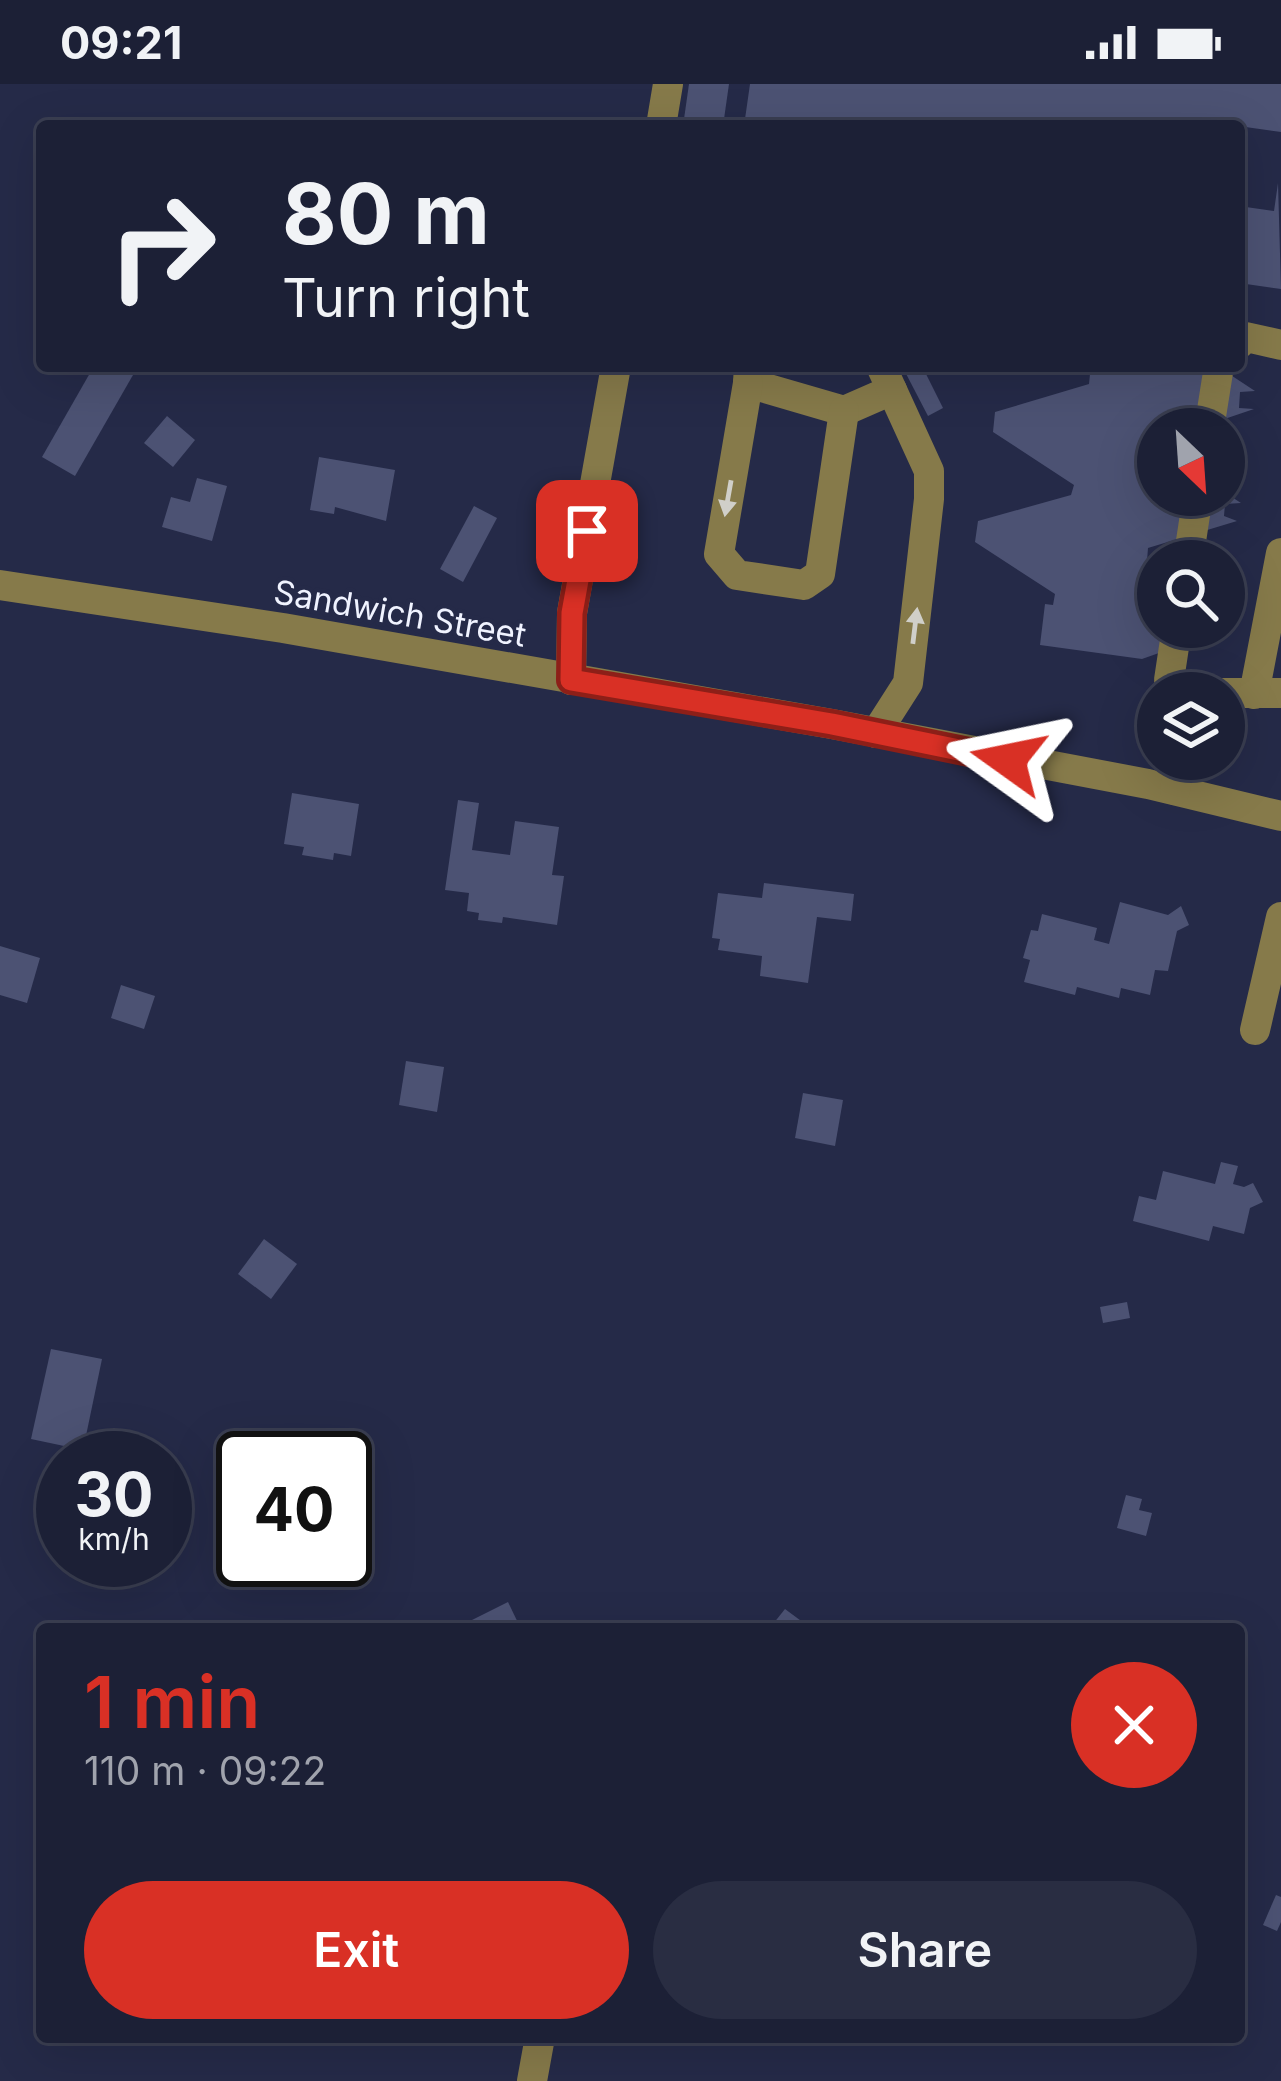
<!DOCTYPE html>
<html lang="en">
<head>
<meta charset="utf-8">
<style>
	body { margin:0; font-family:Inter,sans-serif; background:#292d42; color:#f1f3f6; height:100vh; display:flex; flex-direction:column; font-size:45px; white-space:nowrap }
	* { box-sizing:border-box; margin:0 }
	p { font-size:39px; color:#a0a3ad }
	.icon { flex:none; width:66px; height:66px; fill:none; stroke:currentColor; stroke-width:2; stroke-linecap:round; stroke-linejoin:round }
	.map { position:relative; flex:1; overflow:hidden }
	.drawer { position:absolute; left:36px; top:1539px; width:1209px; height:420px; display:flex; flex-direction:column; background:#1c2036; border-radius:12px; box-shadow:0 12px 48px #0002,0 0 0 3px #3a3e51 }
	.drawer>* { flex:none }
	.top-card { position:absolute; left:36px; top:36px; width:1209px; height:252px; border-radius:12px; box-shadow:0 12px 48px #0002,0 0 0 3px #3a3e51; background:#1c2036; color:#f1f3f6; overflow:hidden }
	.needle { width:78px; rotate:155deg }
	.controls { position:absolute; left:1137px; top:324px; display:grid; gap:24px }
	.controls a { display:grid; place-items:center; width:108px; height:108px; border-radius:50%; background:#1c2036; box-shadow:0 12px 48px #0002,0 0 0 3px #3a3e51; font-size:60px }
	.speed { position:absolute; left:36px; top:1347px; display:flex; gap:24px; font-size:60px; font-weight:700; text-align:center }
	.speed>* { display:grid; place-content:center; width:156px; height:156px; border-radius:50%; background:#1c2036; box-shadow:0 12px 48px #0002,0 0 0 3px #3a3e51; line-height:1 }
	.speed small { font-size:30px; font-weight:400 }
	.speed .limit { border:6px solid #111; border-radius:18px; background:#fff; color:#111 }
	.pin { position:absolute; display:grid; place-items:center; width:102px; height:102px; color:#fff; margin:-51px; border-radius:24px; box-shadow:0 6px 18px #0006 }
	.me { position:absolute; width:132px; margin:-66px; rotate:282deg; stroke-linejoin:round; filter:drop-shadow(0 0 9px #0008) }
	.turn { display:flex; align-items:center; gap:42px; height:252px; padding:0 48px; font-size:54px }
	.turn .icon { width:156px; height:156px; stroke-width:2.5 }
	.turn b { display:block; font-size:84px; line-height:102px }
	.round { display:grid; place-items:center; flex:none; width:126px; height:126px; border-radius:63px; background:#292d42 }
	.overview { display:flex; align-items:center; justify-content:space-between; height:204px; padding:0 48px }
	h1 { font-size:72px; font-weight:600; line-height:90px; color:#d93025 }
	.button { display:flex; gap:24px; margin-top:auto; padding:24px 48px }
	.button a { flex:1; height:138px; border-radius:72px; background:#d93025; color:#fff; font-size:48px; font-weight:600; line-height:138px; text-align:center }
	.button a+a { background:#292d42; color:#f1f3f6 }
	.status { display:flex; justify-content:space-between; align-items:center; height:84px; padding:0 60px; background:#1c2036; direction:ltr }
	.status svg { height:33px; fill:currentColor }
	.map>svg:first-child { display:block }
	.building { fill:#4c5273 }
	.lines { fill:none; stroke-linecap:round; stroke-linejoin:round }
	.minor { stroke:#867a4a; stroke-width:30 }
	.oneway { fill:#d0cfc9 }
	.route-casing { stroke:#8d1f18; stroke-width:30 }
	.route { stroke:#d93025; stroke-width:21 }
	.labels { text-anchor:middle; stroke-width:9; stroke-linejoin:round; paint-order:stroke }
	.street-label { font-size:33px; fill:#f0f3ff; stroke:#252a48 }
</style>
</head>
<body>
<div class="status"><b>09:21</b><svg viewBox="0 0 49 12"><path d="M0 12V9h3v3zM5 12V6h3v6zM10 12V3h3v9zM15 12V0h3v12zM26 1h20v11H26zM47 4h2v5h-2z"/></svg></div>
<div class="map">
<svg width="1281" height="1997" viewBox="0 0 1281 1997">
	<rect width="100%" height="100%" fill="#252a48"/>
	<g class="building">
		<polygon points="689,0 729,0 723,42 683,42"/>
		<polygon points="750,0 1281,0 1281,48 1210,38 1210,42 744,42"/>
		<polygon points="1278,99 1281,205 1239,199 1239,122 1274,127"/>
		<polygon points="94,282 137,284 75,392 42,373"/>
		<polygon points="902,282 922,282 943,324 928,332"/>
		<polygon points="1077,282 1217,282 1255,307 1240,308 1239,324 1254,325 1195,345 1158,345 1158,411 1224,408 1241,419 1225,420 1224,432 1237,437 1148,464 1147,477 1158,485 1158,543 1207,543 1221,547 1142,575 1040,561 1045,520 1053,521 1055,510 975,458 978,437 1071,411 1074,401 993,348 995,328 1089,300 1090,290"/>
		<polygon points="167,332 195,356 173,383 144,359"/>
		<polygon points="319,373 395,386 386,437 335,423 334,430 310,426"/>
		<polygon points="197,394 227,402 212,457 162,443 171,413 190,418"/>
		<polygon points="474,422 497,434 463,498 440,485"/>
		<polygon points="292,709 359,720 351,772 334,769 333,776 302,771 304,763 284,760"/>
		<polygon points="458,716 479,719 472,766 510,771 515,737 559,743 552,791 564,792 557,841 503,833 502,839 478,836 479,829 467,827 469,809 445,806"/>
		<polygon points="764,799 854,810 851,837 817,833 808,899 760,892 762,872 718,866 720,855 712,854 718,809 762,814"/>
		<polygon points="1120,818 1168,831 1181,822 1189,841 1177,847 1168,887 1155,886 1150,911 1121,904 1119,914 1077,903 1075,911 1024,898 1030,876 1023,874 1031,846 1038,847 1042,830 1097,844 1094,856 1109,860"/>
		<polygon points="0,862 40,874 27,919 0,911"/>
		<polygon points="121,901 155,912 144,945 111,934"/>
		<polygon points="406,977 444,983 437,1028 399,1021"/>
		<polygon points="803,1009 843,1016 835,1062 795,1054"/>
		<polygon points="1221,1078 1238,1082 1233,1100 1244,1103 1253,1099 1263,1118 1250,1124 1244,1150 1213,1142 1209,1157 1133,1137 1139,1112 1156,1116 1163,1087 1215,1100"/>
		<polygon points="264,1155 297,1180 271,1215 238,1190"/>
		<polygon points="1127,1218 1130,1234 1103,1239 1100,1223"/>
		<polygon points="51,1265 102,1275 83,1366 31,1355"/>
		<polygon points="1126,1411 1142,1415 1139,1426 1152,1429 1146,1452 1117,1444"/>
		<polygon points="508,1518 521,1545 454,1545"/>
		<polygon points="785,1525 812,1545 769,1545"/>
		<polygon points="1276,1811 1281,1813 1281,1838 1277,1847 1263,1841"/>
	</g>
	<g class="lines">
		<g class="minor">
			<polyline points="661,42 668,0"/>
			<polyline points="1239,260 1246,253 1281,261"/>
			<polyline points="749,282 748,299 844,327 892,306"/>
			<polyline points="748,299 719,470 737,491 804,501 820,490 844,327"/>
			<polyline points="1209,345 1219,282"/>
			<polyline points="1188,477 1198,411"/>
			<polyline points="0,501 283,544 832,640 1148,700 1281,732"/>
			<polyline points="1177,543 1169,596 1192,607"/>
			<polyline points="571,596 572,529 616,282"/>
			<polyline points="1191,609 1281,609"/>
			<polyline points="1254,610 1281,469"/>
			<polyline points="876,649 908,599 929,415 929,387 881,282"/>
			<polyline points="1175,706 1180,675"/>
			<polyline points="1255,946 1281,833"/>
			<polyline points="532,1997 540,1953"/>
		</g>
	</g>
	<defs><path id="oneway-solid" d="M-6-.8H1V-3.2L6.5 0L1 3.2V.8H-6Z" transform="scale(3)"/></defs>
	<g class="oneway">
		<use href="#oneway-solid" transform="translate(728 414) rotate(100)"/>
		<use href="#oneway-solid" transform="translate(915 542) rotate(-83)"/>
	</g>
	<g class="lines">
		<defs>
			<polyline id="route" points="587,447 572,529 571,596 832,640 1008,676"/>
		</defs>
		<use href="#route" class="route-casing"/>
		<use href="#route" class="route"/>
	</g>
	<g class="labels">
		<g class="street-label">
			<text transform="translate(400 529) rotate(10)" y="12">Sandwich Street</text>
		</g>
	</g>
</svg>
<div class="controls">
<a><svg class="needle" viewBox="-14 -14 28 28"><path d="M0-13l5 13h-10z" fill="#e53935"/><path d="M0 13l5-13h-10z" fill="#a0a3ad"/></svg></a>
<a><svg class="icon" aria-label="search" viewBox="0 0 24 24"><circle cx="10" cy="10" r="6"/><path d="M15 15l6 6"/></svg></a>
<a><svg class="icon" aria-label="layers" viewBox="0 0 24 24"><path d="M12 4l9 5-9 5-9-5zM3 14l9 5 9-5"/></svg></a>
</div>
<div class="speed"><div>30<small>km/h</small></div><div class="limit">40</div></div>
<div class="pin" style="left:587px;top:447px;background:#d93025"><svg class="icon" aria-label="arrive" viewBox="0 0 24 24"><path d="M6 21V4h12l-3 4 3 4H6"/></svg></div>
<svg class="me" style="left:1008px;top:676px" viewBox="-20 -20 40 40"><path d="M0-17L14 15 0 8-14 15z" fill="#d93025" stroke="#fff" stroke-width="4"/></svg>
<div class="top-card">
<div class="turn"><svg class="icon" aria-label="right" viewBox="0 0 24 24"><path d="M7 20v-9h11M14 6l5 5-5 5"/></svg><div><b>80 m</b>Turn right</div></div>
</div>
<section class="drawer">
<div class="overview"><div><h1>1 min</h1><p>110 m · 09:22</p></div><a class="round" style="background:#d93025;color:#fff"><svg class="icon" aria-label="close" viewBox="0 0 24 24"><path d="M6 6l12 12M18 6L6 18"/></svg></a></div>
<div class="button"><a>Exit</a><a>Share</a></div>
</section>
</div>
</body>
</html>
